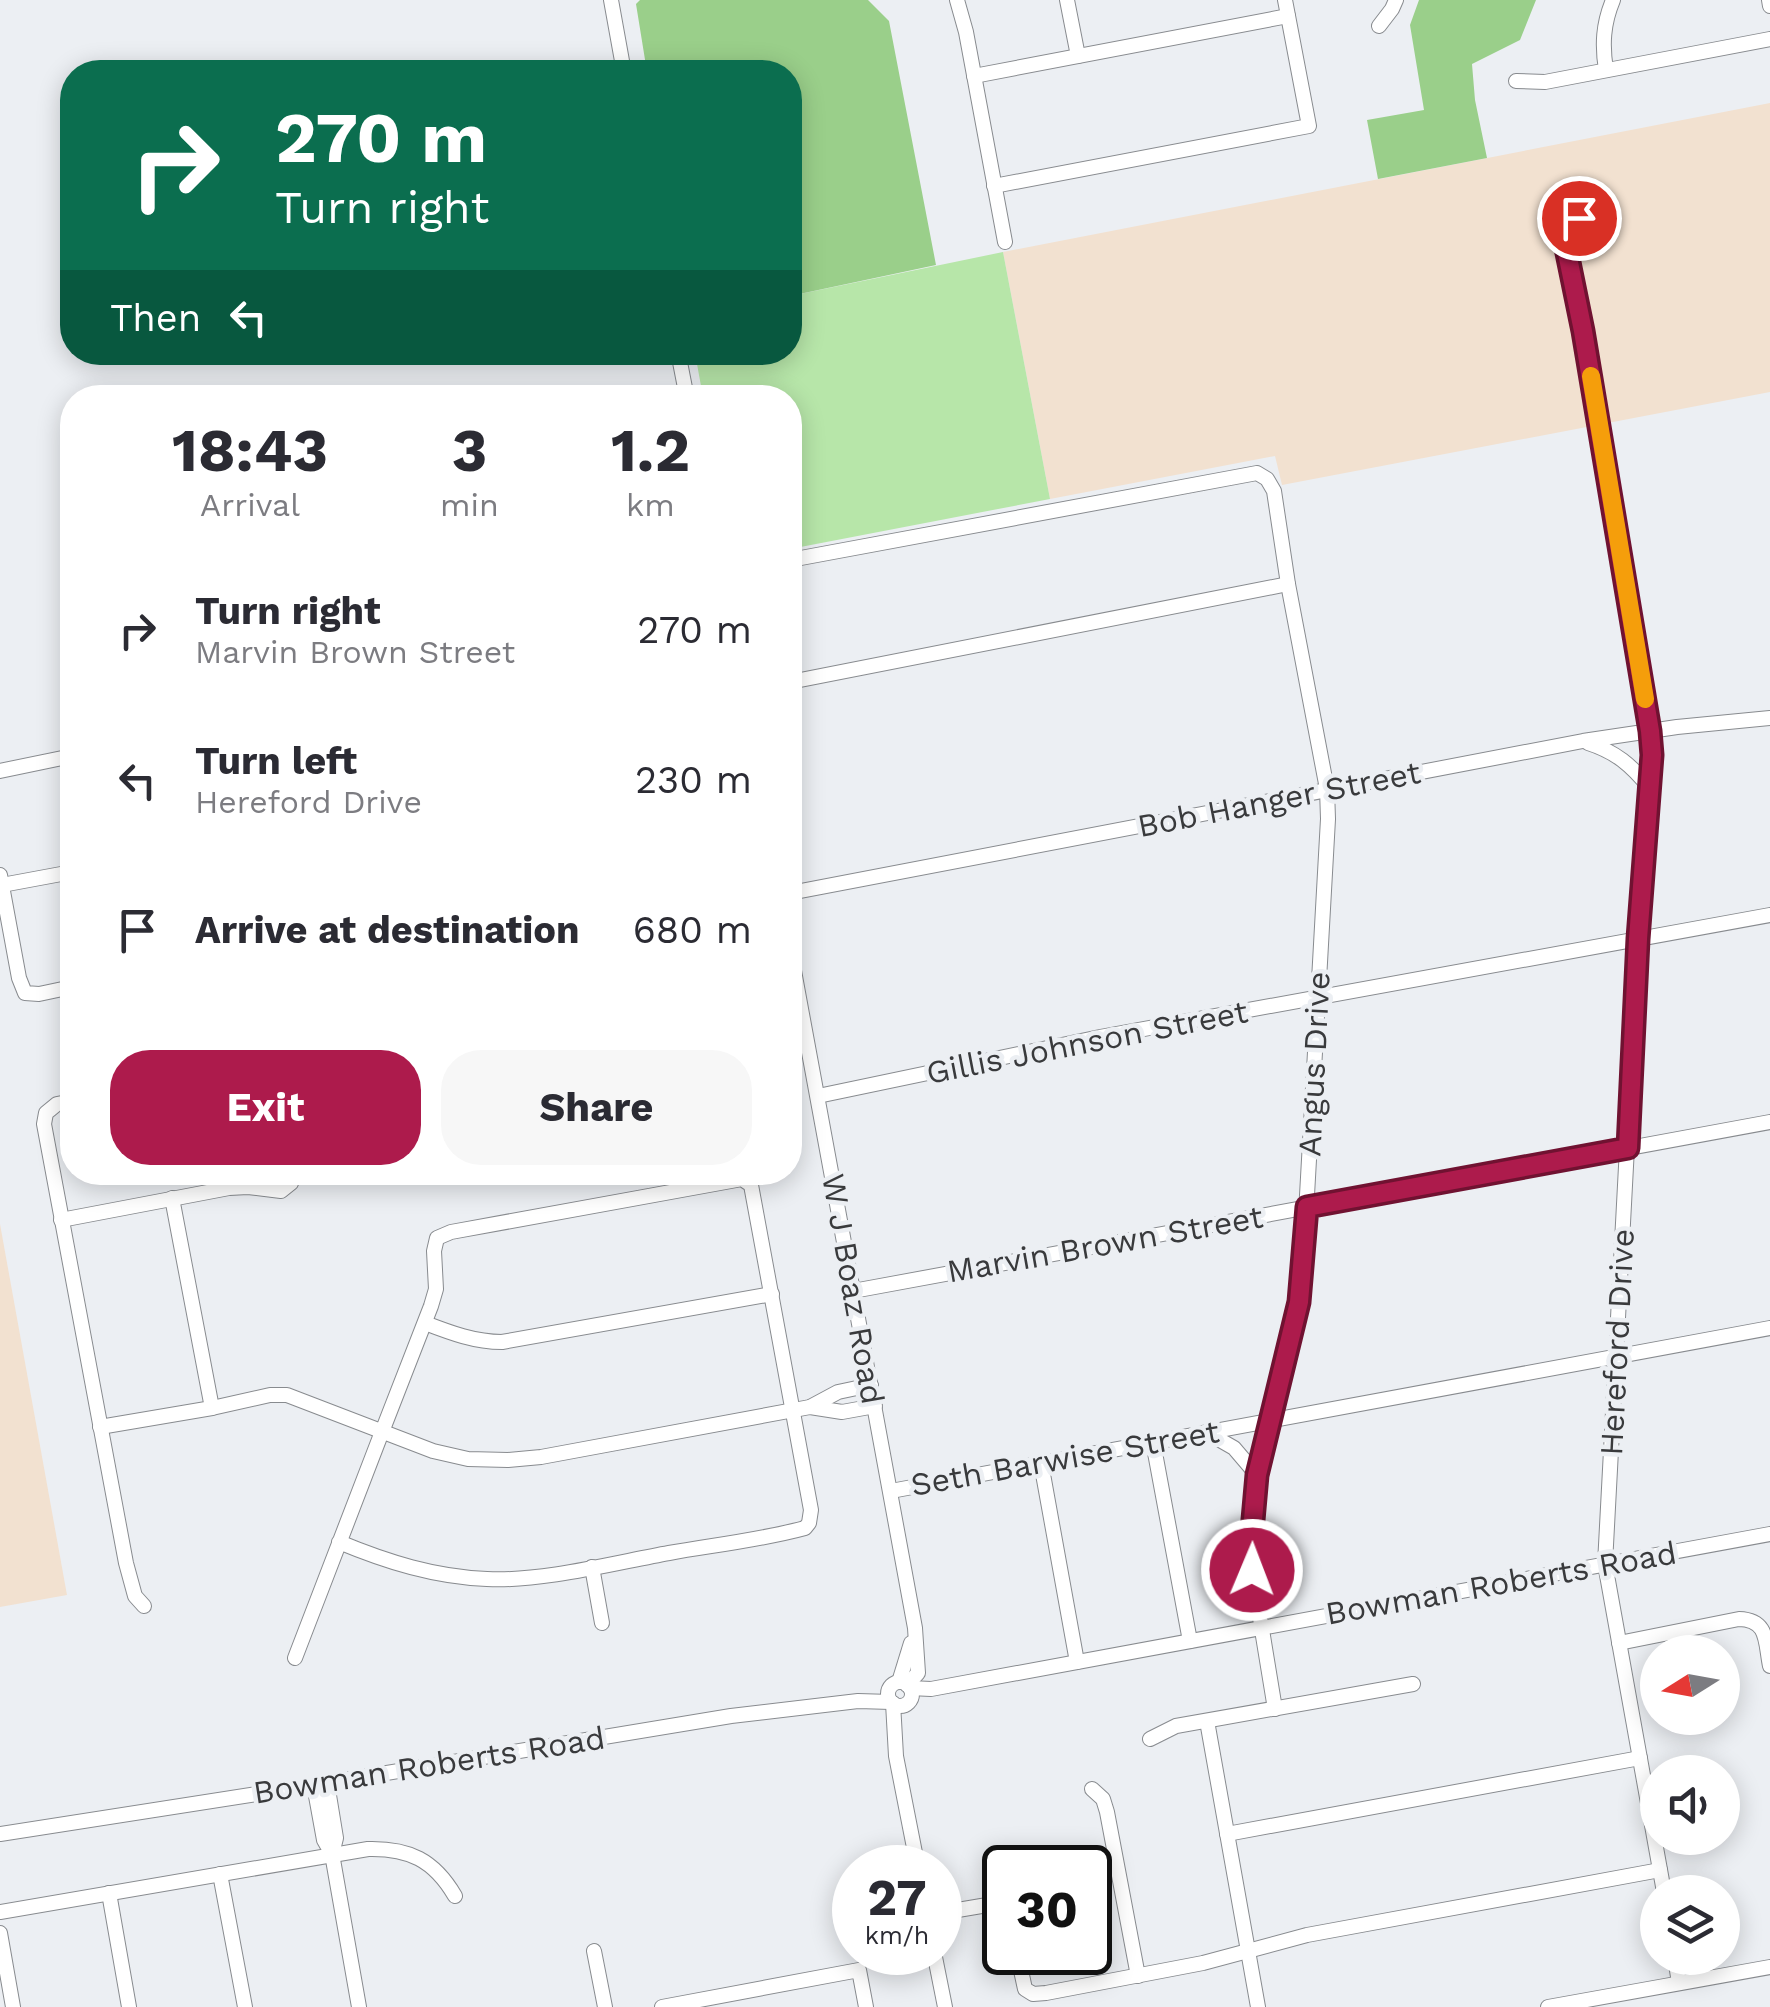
<!DOCTYPE html>
<html lang="en">
<head>
<meta charset="utf-8">
<style>
	body { margin:0; font-family:"Work Sans",sans-serif; background:#f7f7f7; color:#2b2b33; height:100vh; display:flex; flex-direction:column; font-size:38px; white-space:nowrap }
	* { box-sizing:border-box; margin:0 }
	p { font-size:32px; color:#7c7c81 }
	.icon { flex:none; width:55px; height:55px; fill:none; stroke:currentColor; stroke-width:2; stroke-linecap:round; stroke-linejoin:round }
	.map { position:relative; flex:1; overflow:hidden }
	.sheet { position:absolute; left:60px; top:385px; width:742px; height:800px; display:flex; flex-direction:column; background:#fff; border-radius:40px; box-shadow:0 5px 25px #0003 }
	.sheet>* { flex:none }
	.top-card { position:absolute; left:60px; top:60px; width:742px; height:305px; border-radius:40px; box-shadow:0 5px 25px #0003; background:#0b6e4f; color:#fff; overflow:hidden }
	.needle { width:65px; rotate:259deg }
	.controls { position:absolute; left:1640px; top:1635px; display:grid; gap:20px }
	.controls a { display:grid; place-items:center; width:100px; height:100px; border-radius:50%; background:#fff; box-shadow:0 5px 25px #0003; font-size:50px }
	.speed { position:absolute; left:832px; top:1845px; display:flex; gap:20px; font-size:50px; font-weight:700; text-align:center }
	.speed>* { display:grid; place-content:center; width:130px; height:130px; border-radius:50%; background:#fff; box-shadow:0 5px 25px #0003; line-height:1 }
	.speed small { font-size:25px; font-weight:400 }
	.speed .limit { border:5px solid #111; border-radius:15px; background:#fff; color:#111 }
	.pin { position:absolute; display:grid; place-items:center; width:85px; height:85px; color:#fff; margin:-42px; border:5px solid #fff; border-radius:50%; box-shadow:0 2px 10px #0007 }
	.me { position:absolute; width:110px; margin:-55px; rotate:1deg; stroke-linejoin:round; filter:drop-shadow(0 0 8px #0008) }
	.turn { display:flex; align-items:center; gap:35px; height:210px; padding:0 50px; font-size:45px }
	.turn .icon { width:130px; height:130px; stroke-width:2.5 }
	.turn b { display:block; font-size:70px; line-height:85px }
	.then { display:flex; align-items:center; height:95px; padding:0 50px; background:#0003; gap:20px; font-size:38px }
	.eta { display:flex; justify-content:space-evenly; align-items:center; height:170px; text-align:center }
	.eta b { font-size:60px; font-weight:700; line-height:70px }
	.action { display:flex; gap:20px; margin-top:auto; padding:20px 50px }
	.action a { flex:1; height:115px; border-radius:40px; background:#ad1b4c; color:#fff; font-size:40px; font-weight:700; line-height:115px; text-align:center }
	.action a+a { background:#f7f7f7; color:#2b2b33 }
	ul { padding:0; list-style:none }
	li { display:flex; align-items:center; gap:30px; height:150px; padding:0 50px }
	li div { flex:1 }
	li b { display:block; font-size:38px }
	li em { font-style:normal }
	.map>svg:first-child { display:block }
	.education { fill:#f2e1d0 }
	.green { fill:#b7e6a9 }
	.forest { fill:#9acf8a }
	.lines { fill:none; stroke-linecap:round; stroke-linejoin:round }
	.minor-casing { stroke:#888b8f; stroke-width:16 }
	.minor { stroke:#fff; stroke-width:14 }
	.route-casing { stroke:#701231; stroke-width:25 }
	.route { stroke:#ad1b4c; stroke-width:18 }
	.slow { stroke:#f59e0b; stroke-width:18 }
	.labels { text-anchor:middle; stroke-width:9; stroke-linejoin:round; paint-order:stroke }
	.street-label { font-size:32px; fill:#393a3c; stroke:#eceff3 }
</style>
</head>
<body>
<div class="map">
<svg width="1770" height="2007" viewBox="0 0 1770 2007">
	<rect width="100%" height="100%" fill="#eceff3"/>
	<g class="education">
		<polygon points="1770,103 1770,392 1282,485 1275,456 1050,499 1003,252"/>
		<polygon points="0,1224 67,1595 0,1607"/>
	</g>
	<polygon class="green" points="1003,252 1050,499 790,549 790,398 703,397 695,353 790,352 790,296"/>
	<g class="forest">
		<polygon points="640,0 868,0 889,21 936,265 790,296 790,72 647,72 636,4"/>
		<polygon points="1419,0 1536,0 1520,40 1472,64 1475,100 1487,158 1378,179 1367,120 1424,110 1410,25"/>
	</g>
	<g class="lines">
		<defs>
			<g id="minor">
				<polyline points="611,0 624,72"/>
				<polyline points="957,0 966,32 1005,242"/>
				<polyline points="1067,0 1078,56"/>
				<polyline points="1769,0 1770,6"/>
				<polyline points="1379,26 1392,9 1396,0"/>
				<path d="M1606 70C1602 45 1603 24 1613 0"/>
				<polyline points="974,76 1288,16"/>
				<polyline points="1516,81 1545,82 1770,39"/>
				<polyline points="994,186 1309,126 1285,0"/>
				<polyline points="1579,218 1568,231 1566,248 1583,331 1650,731 1652,755 1638,939 1605,1564 1664,1892"/>
				<polyline points="678,352 687,398"/>
				<polyline points="790,560 1257,473 1267,479 1274,491 1288,584 1327,789 1328,819 1302,1285 1257,1475 1252,1531 1252,1569 1275,1709"/>
				<polyline points="790,682 1288,584"/>
				<path d="M1588 743C1616 752 1631 765 1649 787"/>
				<polyline points="0,771 72,756"/>
				<polyline points="0,875 19,978 25,993 39,994 72,987"/>
				<polyline points="2,885 72,872"/>
				<polyline points="790,893 1583,741 1677,727 1770,718"/>
				<polyline points="790,949 915,1628 918,1673 907,1685"/>
				<polyline points="818,1096 1100,1037 1770,915"/>
				<polyline points="72,1101 57,1104 46,1113 44,1124 126,1563 135,1596 144,1606"/>
				<polyline points="172,1198 212,1408"/>
				<polyline points="61,1220 229,1188 248,1187 281,1191 291,1183 295,1172"/>
				<polyline points="853,1291 1770,1122"/>
				<path d="M425 1323C451 1333 475 1342 502 1342L772 1294"/>
				<polyline points="810,1407 842,1412 875,1406"/>
				<polyline points="100,1427 212,1408 270,1395 287,1395 433,1451 468,1459 508,1460 541,1457 810,1407 838,1392 871,1385"/>
				<polyline points="1206,1432 1234,1448 1257,1475"/>
				<polyline points="1153,1442 1190,1641"/>
				<polyline points="1041,1463 1077,1662"/>
				<polyline points="891,1491 1770,1328"/>
				<polyline points="592,1567 602,1623"/>
				<path d="M1619 1643 1739 1619C1769 1620 1765 1642 1770 1666"/>
				<path d="M295 1658C340 1541 385 1423 431 1306L436 1289 434 1251 437 1238 451 1232 742 1179 751 1185 811 1510 809 1523 805 1528C761 1540 714 1545 669 1553 614 1563 542 1582 487 1579 435 1577 387 1562 339 1542"/>
				<polyline points="899,1682 911,1643"/>
				<circle cx="900" cy="1694" r="12"/>
				<polyline points="910,1688 931,1689 1770,1534"/>
				<polyline points="893,1703 896,1756 918,1868"/>
				<polyline points="1207,1721 1258,2007"/>
				<polyline points="1150,1739 1176,1726 1413,1684"/>
				<polyline points="314,1785 324,1840 332,1854 336,1838 327,1783"/>
				<polyline points="1092,1789 1103,1799 1107,1812 1138,1976"/>
				<polyline points="0,1834 314,1785 731,1716 858,1701 891,1702"/>
				<polyline points="1227,1834 1640,1758"/>
				<polyline points="332,1854 359,2007"/>
				<polyline points="220,1874 245,2007"/>
				<polyline points="109,1893 129,2007"/>
				<path d="M0 1912 368 1849C409 1848 434 1860 455 1896"/>
				<polyline points="940,1913 1005,1902"/>
				<polyline points="0,1933 13,2007"/>
				<polyline points="594,1951 605,2007"/>
				<polyline points="934,1952 945,2007"/>
				<polyline points="1017,1952 1025,1989 1033,1994 1046,1993 1203,1963 1307,1935 1660,1870"/>
				<polyline points="1675,1958 1679,1983"/>
				<polyline points="662,2007 859,1970 866,2007"/>
				<polyline points="1548,2007 1770,1967"/>
			</g>
		</defs>
		<use href="#minor" class="minor-casing"/>
		<use href="#minor" class="minor"/>
	</g>
	<g class="lines">
		<defs>
			<polyline id="route" points="1252,1570 1252,1531 1257,1475 1299,1302 1307,1207 1628,1148 1638,939 1652,755 1650,731 1583,331 1566,248 1568,231 1579,218"/>
		</defs>
		<use href="#route" class="route-casing"/>
		<use href="#route" class="route"/>
		<polyline class="slow" points="1591,376 1645,699"/>
	</g>
	<g class="labels">
		<g class="street-label">
			<text transform="translate(1279 799) rotate(-11)" y="11">Bob Hanger Street</text>
			<text transform="translate(1087 1042) rotate(-11)" y="11">Gillis Johnson Street</text>
			<text transform="translate(1314 1064) rotate(-87)" y="11">Angus Drive</text>
			<text transform="translate(1105 1244) rotate(-10)" y="11">Marvin Brown Street</text>
			<text transform="translate(853 1289) rotate(80)" y="11">W J Boaz Road</text>
			<text transform="translate(1617 1342) rotate(-87)" y="11">Hereford Drive</text>
			<text transform="translate(1065 1458) rotate(-10)" y="11">Seth Barwise Street</text>
			<text transform="translate(1501 1583) rotate(-10)" y="11">Bowman Roberts Road</text>
			<text transform="translate(429 1765) rotate(-9)" y="11">Bowman Roberts Road</text>
		</g>
	</g>
</svg>
<div class="controls">
<a><svg class="needle" viewBox="-14 -14 28 28"><path d="M0-13l5 13h-10z" fill="#e53935"/><path d="M0 13l5-13h-10z" fill="#7c7c81"/></svg></a>
<a><svg class="icon" aria-label="sound" viewBox="0 0 24 24"><path d="M4 9h4l5-4v14l-5-4H4zM17 9q2 3 0 6"/></svg></a>
<a><svg class="icon" aria-label="layers" viewBox="0 0 24 24"><path d="M12 4l9 5-9 5-9-5zM3 14l9 5 9-5"/></svg></a>
</div>
<div class="speed"><div>27<small>km/h</small></div><div class="limit">30</div></div>
<div class="pin" style="left:1579px;top:218px;background:#d93025"><svg class="icon" aria-label="arrive" viewBox="0 0 24 24"><path d="M6 21V4h12l-3 4 3 4H6"/></svg></div>
<svg class="me" style="left:1252px;top:1570px" viewBox="-20 -20 40 40"><circle r="17" fill="#ad1b4c" stroke="#fff" stroke-width="3"/><path d="M0-11L8 9 0 5-8 9z" fill="#fff"/></svg>
<div class="top-card">
<div class="turn"><svg class="icon" aria-label="right" viewBox="0 0 24 24"><path d="M7 20v-9h11M14 6l5 5-5 5"/></svg><div><b>270 m</b>Turn right</div></div>
<div class="then">Then<svg class="icon" aria-label="left" viewBox="0 0 24 24"><path d="M17 20v-9H6M10 6l-5 5 5 5"/></svg></div>
</div>
<section class="sheet">
<div class="eta">
<div><b>18:43</b><p>Arrival</p></div>
<div><b>3</b><p>min</p></div>
<div><b>1.2</b><p>km</p></div>
</div>
<ul>
<li><svg class="icon" aria-label="right" viewBox="0 0 24 24"><path d="M7 20v-9h11M14 6l5 5-5 5"/></svg><div><b>Turn right</b><p>Marvin Brown Street</p></div><em>270 m</em></li>
<li><svg class="icon" aria-label="left" viewBox="0 0 24 24"><path d="M17 20v-9H6M10 6l-5 5 5 5"/></svg><div><b>Turn left</b><p>Hereford Drive</p></div><em>230 m</em></li>
<li><svg class="icon" aria-label="arrive" viewBox="0 0 24 24"><path d="M6 21V4h12l-3 4 3 4H6"/></svg><div><b>Arrive at destination</b></div><em>680 m</em></li>
</ul>
<div class="action"><a>Exit</a><a>Share</a></div>
</section>
</div>
</body>
</html>
